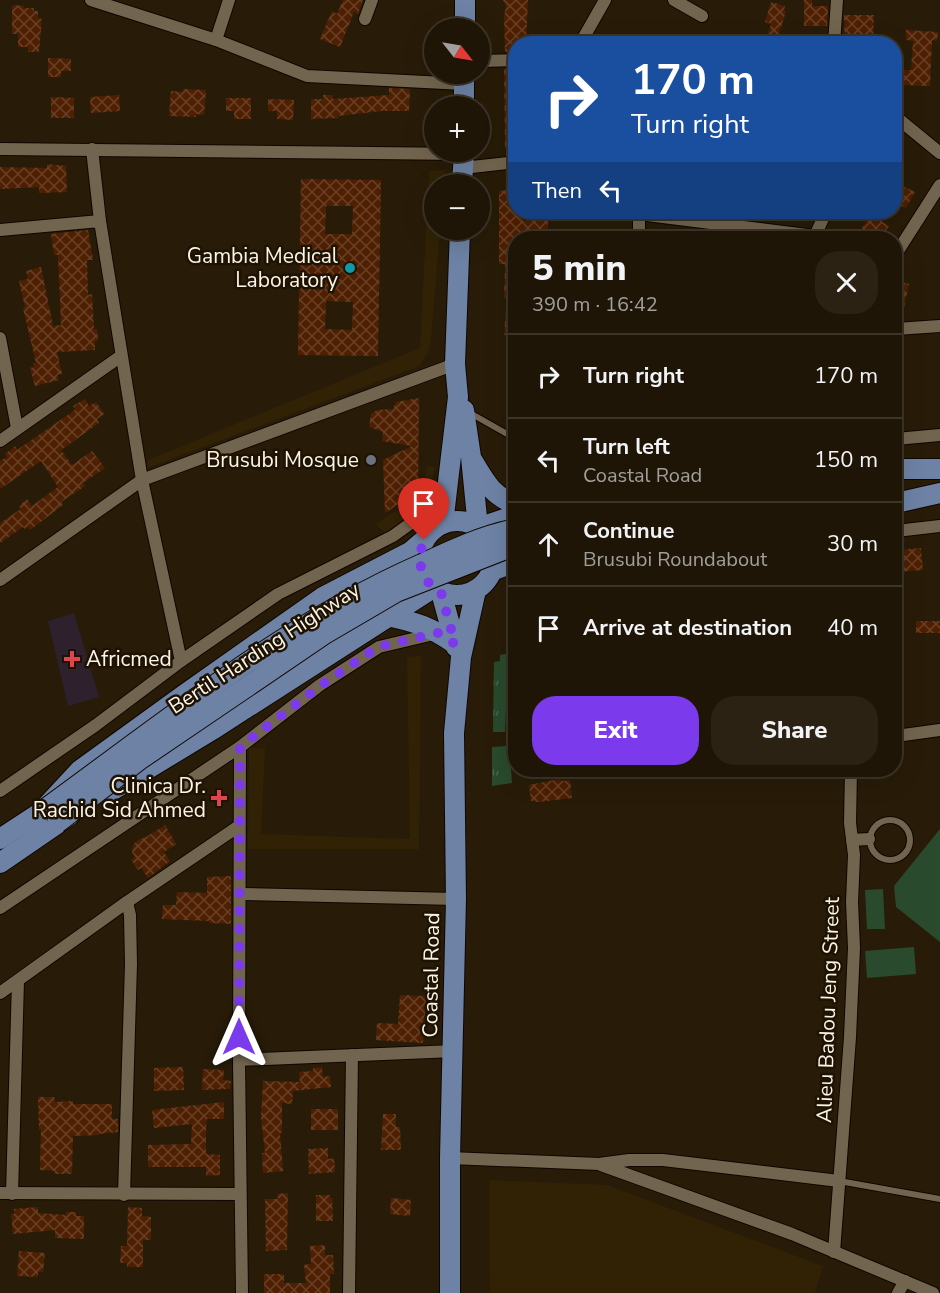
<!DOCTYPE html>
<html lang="en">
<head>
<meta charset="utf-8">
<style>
	body { margin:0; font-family:"Nunito Sans",sans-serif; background:#2b2214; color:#f1f3f6; height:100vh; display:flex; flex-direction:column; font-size:22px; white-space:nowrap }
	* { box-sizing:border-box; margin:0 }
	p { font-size:20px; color:#a19f9b }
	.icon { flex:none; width:33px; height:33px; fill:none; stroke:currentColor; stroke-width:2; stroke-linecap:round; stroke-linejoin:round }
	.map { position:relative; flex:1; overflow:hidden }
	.sheet { position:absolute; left:508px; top:231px; width:394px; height:546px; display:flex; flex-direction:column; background:#1e1506; border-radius:24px; box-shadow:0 6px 24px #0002,0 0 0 2px #3c3428 }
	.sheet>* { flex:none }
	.hud { position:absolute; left:508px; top:36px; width:394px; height:183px; border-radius:24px; box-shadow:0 6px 24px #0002,0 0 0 2px #3c3428; background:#1a4fa0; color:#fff; overflow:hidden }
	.needle { width:39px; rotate:121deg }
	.fabs { position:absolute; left:424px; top:18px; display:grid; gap:12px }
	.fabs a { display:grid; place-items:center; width:66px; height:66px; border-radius:50%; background:#1e1506; box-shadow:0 6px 24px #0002,0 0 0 2px #3c3428; font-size:30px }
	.pin { position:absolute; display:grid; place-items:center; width:51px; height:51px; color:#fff; margin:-62px -26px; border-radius:50% 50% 50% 0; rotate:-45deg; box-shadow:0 0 6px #0007 }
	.pin .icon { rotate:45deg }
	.me { position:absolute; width:66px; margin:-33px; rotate:0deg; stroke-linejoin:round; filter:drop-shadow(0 0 4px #0008) }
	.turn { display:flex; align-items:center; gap:21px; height:126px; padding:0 24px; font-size:27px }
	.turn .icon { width:78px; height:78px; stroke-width:2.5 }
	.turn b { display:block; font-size:42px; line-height:51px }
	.then { display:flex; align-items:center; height:57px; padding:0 24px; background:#0003; gap:12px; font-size:22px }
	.round { display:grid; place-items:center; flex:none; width:63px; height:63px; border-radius:24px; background:#2b2214 }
	.overview { display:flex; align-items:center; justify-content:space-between; height:102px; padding:0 24px }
	h1 { font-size:36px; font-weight:800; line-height:45px }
	.cta { display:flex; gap:12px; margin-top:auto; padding:12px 24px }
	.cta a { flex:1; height:69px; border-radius:24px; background:#7c3aed; color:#fff; font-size:24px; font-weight:800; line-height:69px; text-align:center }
	.cta a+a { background:#2b2214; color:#f1f3f6 }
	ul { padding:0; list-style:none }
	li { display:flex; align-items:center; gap:18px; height:84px; padding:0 24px; border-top:2px solid #3c3428 }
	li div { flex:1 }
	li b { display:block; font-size:22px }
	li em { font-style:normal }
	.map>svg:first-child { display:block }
	.built { fill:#312206 }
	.medical { fill:#2e202d }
	.grass { fill:url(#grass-tufts) }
	.park { fill:#294a2d }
	.building { fill:url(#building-cross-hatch); fill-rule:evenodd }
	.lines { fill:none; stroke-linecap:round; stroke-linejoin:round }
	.service-casing { stroke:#100600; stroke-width:8 }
	.minor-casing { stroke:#100600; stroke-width:14 }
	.primary-casing { stroke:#100600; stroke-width:22 }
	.path { stroke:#6f6554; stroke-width:2; stroke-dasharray:6 3; stroke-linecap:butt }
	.service { stroke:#72654f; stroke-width:6 }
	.minor { stroke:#72654f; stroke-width:12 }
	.primary { stroke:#6d82a5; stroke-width:20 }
	.primary-bridge-casing { stroke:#100600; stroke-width:22; stroke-linecap:butt }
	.primary-bridge { stroke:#6d82a5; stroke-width:20 }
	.route { stroke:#7c3aed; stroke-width:10; stroke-dasharray:0 18 }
	.culture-dot { fill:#0f9aa8; stroke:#1e1302; stroke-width:2 }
	.worship-dot { fill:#6b7280; stroke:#1e1302; stroke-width:2 }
	.health-dot { fill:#e0444e; stroke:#1e1302; stroke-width:2 }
	.labels { text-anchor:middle; stroke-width:5; stroke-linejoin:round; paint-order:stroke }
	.poi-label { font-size:21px; fill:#fbf4e7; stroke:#1e1302; text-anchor:end }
	.street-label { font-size:21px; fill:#fbf4e7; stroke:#1e1302 }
</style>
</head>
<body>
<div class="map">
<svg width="940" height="1293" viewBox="0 0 940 1293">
	<defs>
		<pattern id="grass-tufts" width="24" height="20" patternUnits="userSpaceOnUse" patternTransform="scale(1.5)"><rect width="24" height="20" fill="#294a2d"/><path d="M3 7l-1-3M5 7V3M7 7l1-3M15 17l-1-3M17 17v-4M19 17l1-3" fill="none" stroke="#49654b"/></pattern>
		<pattern id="building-cross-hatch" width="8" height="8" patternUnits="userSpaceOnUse" patternTransform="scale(1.5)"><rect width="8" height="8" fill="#4e1f01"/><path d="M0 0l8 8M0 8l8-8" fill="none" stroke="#684026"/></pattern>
	</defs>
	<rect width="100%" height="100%" fill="#281c08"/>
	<g class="built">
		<polygon points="445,170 444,184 435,184 435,230 440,230 431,339 428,353 419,366 147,468 148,460 420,348 429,171"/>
		<polygon points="427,466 435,467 427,503 388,537 376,524 421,494"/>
		<polygon points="421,656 419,849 248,849 249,747 265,749 261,834 410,839 407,657"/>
		<polygon points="489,1180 607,1185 823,1266 815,1293 490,1293"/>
	</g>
	<polygon class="medical" points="74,613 99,697 68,706 48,621"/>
	<g class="grass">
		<polygon points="516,652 516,684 507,685 505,732 493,732 494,662 500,661 500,655"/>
		<polygon points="516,689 516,730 508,730 510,690"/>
		<polygon points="507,746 510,757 512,783 492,786 492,747"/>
	</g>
	<g class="park">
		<polygon points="940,829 940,942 896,907 894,886"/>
		<polygon points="883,889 885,929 867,929 865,890"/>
		<polygon points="914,947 916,974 867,978 865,951"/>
	</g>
	<g class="building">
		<polygon points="343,0 363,0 358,14 354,12 340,47 320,39 332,11 337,14"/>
		<polygon points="503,0 528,0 526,44 516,44 516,52 505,52 504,17 506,6"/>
		<polygon points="804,0 812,0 812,6 828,6 827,26 804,26"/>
		<polygon points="771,2 785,6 784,11 786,11 779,34 801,42 800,44 765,44 771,24 765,22"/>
		<polygon points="12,5 24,6 24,8 34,8 34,11 38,11 38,18 42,19 39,52 28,52 28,47 18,47 18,34 12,34"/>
		<polygon points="844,15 874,15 873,44 845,44"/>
		<polygon points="906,30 938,32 937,41 932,40 930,86 903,85 903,70 911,70 913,41 906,40"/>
		<polygon points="48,58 71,59 71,71 61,71 61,77 48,77"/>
		<polygon points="516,68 516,148 505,148 504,69"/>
		<polygon points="389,88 410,89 409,111 381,111 338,116 338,118 311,119 311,99 324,99 323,95 333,95 333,99 389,95"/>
		<polygon points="183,89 206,90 204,115 196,114 196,117 169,116 171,91 183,92"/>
		<polygon points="119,95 120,111 91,113 90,97"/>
		<polygon points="51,97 74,98 74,118 51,118"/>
		<polygon points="226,98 251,98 251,119 234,119 234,111 226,111"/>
		<polygon points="268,99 294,100 293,120 277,119 277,111 268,111"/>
		<polygon points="47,164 66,166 67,192 39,193 39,187 0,189 0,167 47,168"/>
		<path d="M301 179 381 180 378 356 298 355ZM326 206H353L352 234H325ZM326 301 353 302 352 330 325 329Z"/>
		<polygon points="896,183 915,192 906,208 896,203"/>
		<polygon points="516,189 516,212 523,212 523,221 548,221 548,238 516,238 516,335 504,335 507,298 504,298 505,264 499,264 499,191"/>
		<polygon points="872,212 886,212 881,221 889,226 881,238 856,238"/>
		<polygon points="88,230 93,260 87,260 88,295 92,294 94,329 97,329 98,341 95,341 95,350 57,352 62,374 57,375 59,380 35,386 30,368 34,367 33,363 36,363 23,308 25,307 19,281 28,279 26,271 41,267 53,326 61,325 58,255 54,255 51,234"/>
		<polygon points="896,281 909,284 904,308 896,306"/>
		<polygon points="419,398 418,491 385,513 383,460 412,446 382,441 383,432 369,427 371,414 377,410 393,409 396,402"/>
		<polygon points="85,399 89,406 96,402 104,414 97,419 99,423 61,450 72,465 92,451 105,468 83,483 85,486 61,502 63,505 30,530 28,527 25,529 23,527 0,543 0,523 21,509 19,506 27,499 32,506 58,487 41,461 0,489 0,461 7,457 5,454 15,446 17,450 75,410 73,406"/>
		<polygon points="921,548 923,570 896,572 896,550"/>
		<rect x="916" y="621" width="24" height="12"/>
		<polygon points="559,779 562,781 570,780 572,798 538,802 531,801 529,785"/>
		<polygon points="165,825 176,844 164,852 170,861 148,878 141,868 138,870 131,860 135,857 132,852 133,845 138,840 146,837"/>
		<polygon points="231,876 231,924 209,923 209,921 162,919 163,905 176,905 177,892 207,893 207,877"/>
		<polygon points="400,995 426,996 423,1043 376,1040 377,1023 398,1024"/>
		<polygon points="183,1067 184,1090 154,1091 154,1068"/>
		<polygon points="322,1067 323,1077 330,1076 331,1087 293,1091 292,1104 282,1103 282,1133 280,1133 283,1171 263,1173 262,1153 265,1153 261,1117 263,1081 300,1082 299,1072 313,1071 313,1068"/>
		<polygon points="203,1069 224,1070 223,1080 231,1081 230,1089 202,1090"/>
		<polygon points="38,1097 54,1097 55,1102 73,1101 73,1104 112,1104 112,1119 118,1119 118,1132 99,1134 99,1135 73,1136 72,1174 54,1174 55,1171 40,1170 41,1130 39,1130"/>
		<polygon points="224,1102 224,1119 207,1119 206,1127 206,1154 220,1155 220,1175 206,1176 206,1167 148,1167 148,1145 191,1144 192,1124 154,1128 152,1110"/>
		<rect x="311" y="1109" width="27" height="21"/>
		<polygon points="383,1114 396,1114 396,1127 400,1127 401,1150 381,1150"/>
		<polygon points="328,1148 328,1159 334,1158 335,1172 309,1174 308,1149"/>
		<polygon points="288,1193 287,1250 266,1251 265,1199 278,1199 277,1194"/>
		<polygon points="316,1195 330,1195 330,1198 332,1198 333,1221 316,1221"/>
		<polygon points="391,1198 411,1200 410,1216 390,1214"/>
		<polygon points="38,1207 38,1213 66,1215 66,1212 76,1212 76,1216 84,1216 84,1239 55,1238 55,1230 13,1234 11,1214 14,1214 14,1209"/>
		<polygon points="128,1207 142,1208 142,1216 151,1217 151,1240 143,1240 143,1267 127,1267 127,1263 120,1263 121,1246 127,1246"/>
		<polygon points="325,1245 325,1255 333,1255 334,1274 330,1274 330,1293 264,1293 264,1274 284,1274 284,1283 306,1283 304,1265 311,1264 310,1246"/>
		<polygon points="19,1251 45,1253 43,1272 38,1272 38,1277 17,1276"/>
	</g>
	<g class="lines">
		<defs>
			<g id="service">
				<polyline points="470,413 516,439"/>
				<circle cx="890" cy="840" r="20"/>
				<polyline points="839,1181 940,1199"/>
			</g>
			<g id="minor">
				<polyline points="91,0 216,40 307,76 464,84"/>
				<polyline points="674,0 702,16"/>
				<polyline points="365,19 372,0"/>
				<polyline points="216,40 229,0"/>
				<polyline points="580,44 605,0"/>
				<polyline points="834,44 837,0"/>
				<polyline points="480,61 516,60"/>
				<polyline points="896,117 940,153"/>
				<polyline points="0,149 464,154"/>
				<polyline points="92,149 100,221"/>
				<polyline points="463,168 516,162"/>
				<polyline points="639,212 639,238"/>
				<polyline points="639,214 815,236"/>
				<polyline points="0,230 100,221 142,480 181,661"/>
				<polyline points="814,238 826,212"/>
				<polyline points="896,254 940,185"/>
				<polyline points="896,329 940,326"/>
				<polyline points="0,338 17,428"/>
				<polyline points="896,439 940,435"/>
				<polyline points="0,441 121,356"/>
				<polyline points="896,531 940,526"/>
				<polyline points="0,580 142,480 455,364"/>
				<polyline points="896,736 940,730"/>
				<polyline points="240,747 239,1060 242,1293"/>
				<polyline points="0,791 96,725 181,661 278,594 393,536 447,497"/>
				<polyline points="852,840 869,839"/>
				<polyline points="240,894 456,899"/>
				<polyline points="0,908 240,747 320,685 379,647 438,633"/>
				<polyline points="0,993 127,902 239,826"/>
				<polyline points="239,1060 454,1051"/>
				<polyline points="450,1158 599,1164 629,1160 663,1160 839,1181"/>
				<polyline points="601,1165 792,1234 933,1293"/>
				<polyline points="0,1193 240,1194"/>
				<polyline points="12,1194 18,981"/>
				<polyline points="124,1195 131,964 130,915 127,902"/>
				<polyline points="834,1252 850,1037 854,948 852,902 854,855 850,823 851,770"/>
				<polyline points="349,1293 352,1055"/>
				<polyline points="898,1293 905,1281"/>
			</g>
			<g id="primary">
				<polyline points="465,28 465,0"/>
				<polyline points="464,106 464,74"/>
				<polyline points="462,184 464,152"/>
				<polyline points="464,410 471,457 478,528 516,515"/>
				<path d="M473 461C486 483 492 495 516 505"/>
				<polyline points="896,469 940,469"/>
				<polyline points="896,503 940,493"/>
				<circle cx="457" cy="558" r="37"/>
				<polyline points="443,524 458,397 455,364 460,230"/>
				<polyline points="491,571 516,562"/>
				<polyline points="441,592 456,647"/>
				<path d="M387 616C416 622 431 627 455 644"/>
				<polyline points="108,793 212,730 433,588"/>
				<polyline points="0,839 41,812 80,770 185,694 323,597 410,552 424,540"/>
				<polyline points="0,863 70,815"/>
				<polyline points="450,1293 450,1158 456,899 454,733 461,657 476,590"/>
			</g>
		</defs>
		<use href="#service" class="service-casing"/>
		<use href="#minor" class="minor-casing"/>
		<use href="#primary" class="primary-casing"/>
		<polyline class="path" points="550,770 550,778"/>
		<use href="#service" class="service"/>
		<use href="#minor" class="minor"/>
		<use href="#primary" class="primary"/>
		<defs>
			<g id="primary-bridge">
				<path d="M41 812C164 723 283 625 422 564 452 550 484 535 516 529"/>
				<polyline points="57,823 139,760 326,633 396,592 516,545"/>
			</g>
		</defs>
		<use href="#primary-bridge" class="primary-bridge-casing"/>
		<use href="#primary-bridge" class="primary-bridge"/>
	</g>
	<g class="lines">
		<path class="route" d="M239 1037 240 747 320 686 378 647 438 633 455 644 441 592C420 581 416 561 424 540"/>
	</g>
	<circle class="culture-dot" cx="350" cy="268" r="6"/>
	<circle class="worship-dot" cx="371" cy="460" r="6"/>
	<g class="health-dot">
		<path d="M69 650h6v6h6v6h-6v6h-6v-6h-6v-6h6z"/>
		<path d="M216 789h6v6h6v6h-6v6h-6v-6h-6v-6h6z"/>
	</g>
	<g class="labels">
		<g class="poi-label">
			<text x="338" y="263">Gambia Medical<tspan x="338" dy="24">Laboratory</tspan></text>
			<text x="359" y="467">Brusubi Mosque</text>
			<text x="86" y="666" text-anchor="start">Africmed</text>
			<text x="206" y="793">Clinica Dr.<tspan x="206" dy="24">Rachid Sid Ahmed</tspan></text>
		</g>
		<g class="street-label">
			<text transform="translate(264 648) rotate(-33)" y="7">Bertil Harding Highway</text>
			<text transform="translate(431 975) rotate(-89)" y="7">Coastal Road</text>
			<text transform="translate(828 1010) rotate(-88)" y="7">Alieu Badou Jeng Street</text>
		</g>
	</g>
</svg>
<div class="fabs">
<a><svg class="needle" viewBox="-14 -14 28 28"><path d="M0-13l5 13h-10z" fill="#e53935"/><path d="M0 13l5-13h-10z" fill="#a19f9b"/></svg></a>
<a>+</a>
<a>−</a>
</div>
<div class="pin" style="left:424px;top:540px;background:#d93025"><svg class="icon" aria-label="arrive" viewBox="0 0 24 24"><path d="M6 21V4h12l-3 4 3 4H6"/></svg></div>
<svg class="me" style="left:239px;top:1037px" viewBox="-20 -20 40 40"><path d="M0-17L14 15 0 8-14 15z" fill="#7c3aed" stroke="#fff" stroke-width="4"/></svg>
<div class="hud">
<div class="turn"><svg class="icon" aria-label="right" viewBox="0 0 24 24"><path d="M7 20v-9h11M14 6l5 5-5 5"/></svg><div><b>170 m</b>Turn right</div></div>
<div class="then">Then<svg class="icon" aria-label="left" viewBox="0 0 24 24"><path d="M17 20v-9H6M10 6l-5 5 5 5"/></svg></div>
</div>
<section class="sheet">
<div class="overview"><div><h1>5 min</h1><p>390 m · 16:42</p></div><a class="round"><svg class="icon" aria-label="close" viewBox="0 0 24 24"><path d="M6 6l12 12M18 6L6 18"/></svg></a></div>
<ul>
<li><svg class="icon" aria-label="right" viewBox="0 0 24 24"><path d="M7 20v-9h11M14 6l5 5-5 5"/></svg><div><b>Turn right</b></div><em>170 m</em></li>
<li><svg class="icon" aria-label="left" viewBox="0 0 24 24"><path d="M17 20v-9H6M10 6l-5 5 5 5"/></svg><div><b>Turn left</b><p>Coastal Road</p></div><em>150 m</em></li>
<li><svg class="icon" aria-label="ahead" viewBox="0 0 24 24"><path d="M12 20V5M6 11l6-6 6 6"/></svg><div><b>Continue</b><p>Brusubi Roundabout</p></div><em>30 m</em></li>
<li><svg class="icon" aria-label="arrive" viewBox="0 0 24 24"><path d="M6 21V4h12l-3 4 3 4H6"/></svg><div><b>Arrive at destination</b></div><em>40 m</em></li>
</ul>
<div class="cta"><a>Exit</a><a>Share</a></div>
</section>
</div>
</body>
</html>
